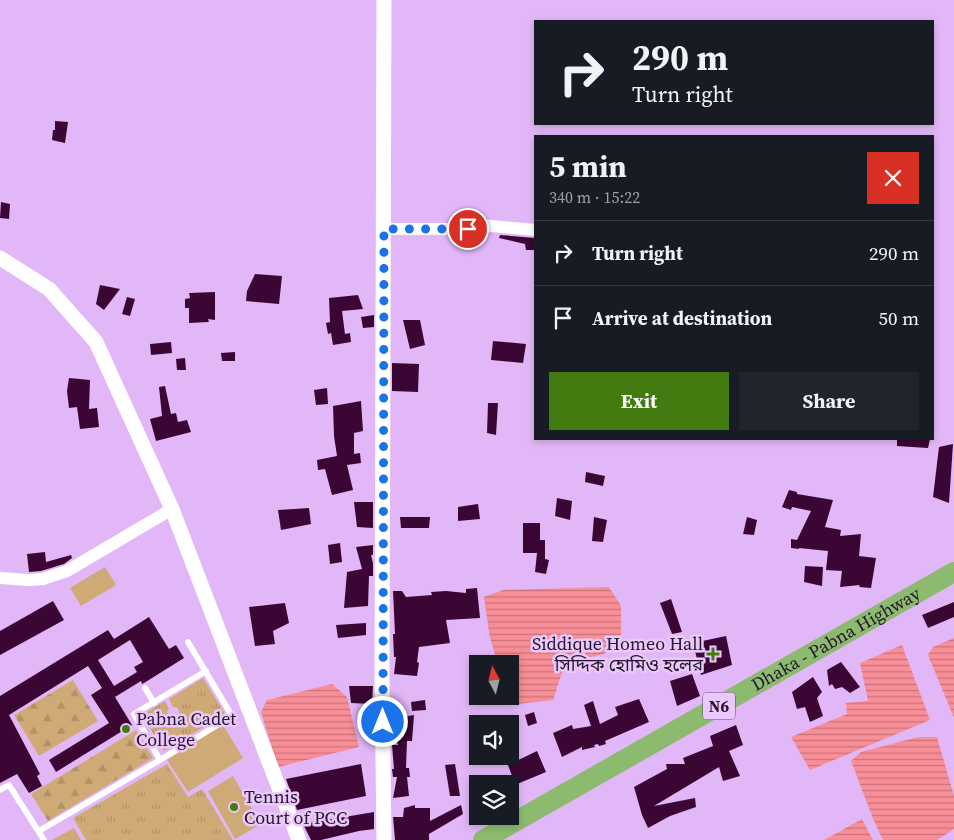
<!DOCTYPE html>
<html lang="en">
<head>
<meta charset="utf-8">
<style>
	body { margin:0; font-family:"Source Serif 4","Noto Sans Bengali",serif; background:#20242c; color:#f1f3f6; height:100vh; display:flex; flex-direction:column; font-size:19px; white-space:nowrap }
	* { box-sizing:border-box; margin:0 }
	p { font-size:16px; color:#9ea1a6 }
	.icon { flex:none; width:28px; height:28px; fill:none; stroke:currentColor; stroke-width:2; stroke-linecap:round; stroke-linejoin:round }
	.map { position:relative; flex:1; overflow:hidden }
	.drawer { position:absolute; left:534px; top:135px; width:400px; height:305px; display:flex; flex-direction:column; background:#171b24; border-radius:0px; box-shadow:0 2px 8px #0003 }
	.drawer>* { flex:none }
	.hud { position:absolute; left:534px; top:20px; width:400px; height:105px; border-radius:0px; box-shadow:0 2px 8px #0003; background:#171b24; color:#f1f3f6; overflow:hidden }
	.needle { width:32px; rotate:353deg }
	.tools { position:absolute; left:469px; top:655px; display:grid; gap:10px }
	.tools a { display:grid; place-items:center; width:50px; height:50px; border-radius:0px; background:#171b24; box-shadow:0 2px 8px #0003; font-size:25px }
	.pin { position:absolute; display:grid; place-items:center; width:42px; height:42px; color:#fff; margin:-21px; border:2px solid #fff; border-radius:50%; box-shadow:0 1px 5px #0007 }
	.me { position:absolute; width:55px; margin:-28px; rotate:0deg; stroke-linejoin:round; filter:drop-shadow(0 0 4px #0008) }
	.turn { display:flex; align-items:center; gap:18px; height:105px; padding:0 15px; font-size:22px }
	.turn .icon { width:65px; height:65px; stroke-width:2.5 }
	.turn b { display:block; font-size:35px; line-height:42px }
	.round { display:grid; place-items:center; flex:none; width:52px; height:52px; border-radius:0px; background:#20242c }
	.headline { display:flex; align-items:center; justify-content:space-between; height:85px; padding:0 15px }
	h1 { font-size:30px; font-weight:700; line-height:38px }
	.action { display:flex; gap:10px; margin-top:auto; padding:10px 15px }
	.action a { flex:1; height:58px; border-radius:0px; background:#427b10; color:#fff; font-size:20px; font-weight:700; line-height:58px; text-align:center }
	.action a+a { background:#20242c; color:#f1f3f6 }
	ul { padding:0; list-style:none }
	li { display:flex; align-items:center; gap:15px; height:65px; padding:0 15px; border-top:1px solid #363941 }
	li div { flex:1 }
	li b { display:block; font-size:19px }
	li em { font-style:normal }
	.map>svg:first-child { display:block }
	.grass { fill:url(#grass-tufts) }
	.forest { fill:url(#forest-firs) }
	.pitch { fill:#d0aa76 }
	.water { fill:url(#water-rules) }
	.building { fill:#3b0634; fill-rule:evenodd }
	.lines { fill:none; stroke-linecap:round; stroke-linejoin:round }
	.service { stroke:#fff; stroke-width:6 }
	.minor { stroke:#fff; stroke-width:12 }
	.tertiary { stroke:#fff; stroke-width:15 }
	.trunk { stroke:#8cbb6f; stroke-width:20 }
	.route { stroke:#1a73e8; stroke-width:9; stroke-dasharray:0 16.2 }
	.poi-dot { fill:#427b10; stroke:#ebc8fb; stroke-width:2 }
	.labels { text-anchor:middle; stroke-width:5; stroke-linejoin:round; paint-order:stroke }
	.shield { fill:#ebc8fb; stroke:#604b6a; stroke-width:1 }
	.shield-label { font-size:16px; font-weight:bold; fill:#25152c }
	.street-label { font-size:18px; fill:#25152c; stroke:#ebc8fb }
	.poi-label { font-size:18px; fill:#25152c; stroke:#ebc8fb; text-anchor:start }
</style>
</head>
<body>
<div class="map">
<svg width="954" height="840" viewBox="0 0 954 840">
	<defs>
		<pattern id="grass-tufts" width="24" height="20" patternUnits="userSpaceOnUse" patternTransform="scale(1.25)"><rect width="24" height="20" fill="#d0aa76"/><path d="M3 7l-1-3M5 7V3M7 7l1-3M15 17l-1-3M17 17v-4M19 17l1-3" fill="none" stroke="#b29166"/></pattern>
		<pattern id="forest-firs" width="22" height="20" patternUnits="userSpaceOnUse" patternTransform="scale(1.25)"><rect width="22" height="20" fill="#d0aa76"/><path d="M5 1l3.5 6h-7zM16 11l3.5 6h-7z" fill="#b29166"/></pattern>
		<pattern id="water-rules" width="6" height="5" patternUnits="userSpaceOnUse" patternTransform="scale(1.25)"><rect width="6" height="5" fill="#f88e97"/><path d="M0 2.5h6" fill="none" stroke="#c9737b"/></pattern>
	</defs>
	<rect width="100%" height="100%" fill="#e2b7f7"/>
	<g class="grass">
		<path d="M203 678 225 714 164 751 142 715 165 701 169 709 167 712C169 717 170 718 175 718L179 715V710L176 707H173L169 699Z"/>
		<polygon points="167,764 188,797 202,789 233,840 86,840 73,818"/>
	</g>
	<g class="forest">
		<polygon points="73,680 98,721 39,756 14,715"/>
		<polygon points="136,730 153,758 48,821 31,794"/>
	</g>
	<g class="pitch">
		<polygon points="105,567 116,585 81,606 70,588"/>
		<polygon points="223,725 243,758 188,792 167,760"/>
		<polygon points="233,776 261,824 235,839 208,791"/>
		<polygon points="74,828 81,840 52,840"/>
	</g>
	<g class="water">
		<polygon points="609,587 621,606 621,642 604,654 565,663 553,700 510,705 507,696 510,696 510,664 498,664 490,638 484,597 503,590"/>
		<polygon points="954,638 954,718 928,655 933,647"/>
		<polygon points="902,645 930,720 810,770 791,737 847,714 846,703 868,701 860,663"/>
		<polygon points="332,684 347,697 359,747 278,767 261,712 267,700"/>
		<polygon points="918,737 937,737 954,796 954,829 937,840 883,840 874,821 851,761 861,752"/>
		<polygon points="862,819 873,840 824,840"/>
	</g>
	<g class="building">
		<polygon points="55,121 68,122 65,143 52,140 53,130 55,130"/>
		<polygon points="1,202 10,204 9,219 0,218"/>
		<polygon points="500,235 535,238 535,250 526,250 525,244 499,238"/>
		<polygon points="255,274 282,276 279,304 246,301 247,291"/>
		<polygon points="100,285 120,289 104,310 96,304"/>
		<polygon points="215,292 215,320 208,319 209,322 189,323 189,308 185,308 185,299 190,298 189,293"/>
		<polygon points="358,295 363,309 342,311 345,334 350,333 351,342 333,345 331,333 328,334 326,323 330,322 329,298"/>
		<polygon points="127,297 135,299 130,316 122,314"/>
		<polygon points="374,315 374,327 363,328 361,317"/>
		<polygon points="403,320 420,320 425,345 410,349"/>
		<polygon points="493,341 526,344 523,363 491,360"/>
		<polygon points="171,342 172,353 151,355 150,344"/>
		<polygon points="235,352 235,361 222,361 221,353"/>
		<polygon points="185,358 186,370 177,370 176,359"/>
		<polygon points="392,363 419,364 418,392 392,391"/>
		<polygon points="69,378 90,380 89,409 97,408 99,427 80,429 77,407 69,408 67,391"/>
		<polygon points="165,386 171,414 176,413 178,422 187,420 191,432 156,441 150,419 162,416 159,387"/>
		<polygon points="327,388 328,404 316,405 314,390"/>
		<polygon points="361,401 363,431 354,433 354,454 360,453 361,463 347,465 353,490 332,495 325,469 318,470 317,460 337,456 334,436 333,406"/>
		<polygon points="488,403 498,403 496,435 487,433"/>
		<polygon points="897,439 930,439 928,448 897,446"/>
		<polygon points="953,444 949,503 933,497 939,447"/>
		<polygon points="586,472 605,476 603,486 585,482"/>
		<polygon points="789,490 797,492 797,494 833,500 825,527 841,530 840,536 861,534 859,556 876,558 871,588 859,587 860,585 840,587 842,571 826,570 828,551 799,548 799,549 791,548 791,539 797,540 811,511 792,507 791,510 782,507"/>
		<polygon points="557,498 572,501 570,520 555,516"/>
		<polygon points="354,502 373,502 373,528 357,527"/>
		<polygon points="478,504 480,519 458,521 458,507"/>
		<polygon points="309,508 311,524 281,530 278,510"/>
		<polygon points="400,517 430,517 429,528 401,528"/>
		<polygon points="594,517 607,520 603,542 592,541"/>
		<polygon points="747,517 757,520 754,535 743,534"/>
		<polygon points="523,523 540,523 540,540 545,540 545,559 549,560 546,574 535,572 537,553 523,553"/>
		<polygon points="340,543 342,562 330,564 328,545"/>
		<polygon points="373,545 373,555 371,555 373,563 373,576 369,576 368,606 344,608 347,572 362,569 356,547"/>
		<polygon points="45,552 46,562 71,555 72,558 64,564 41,571 29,572 27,554"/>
		<polygon points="805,566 823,567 822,586 804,582"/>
		<polygon points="477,588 480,618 446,620 450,643 419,647 417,662 419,663 417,676 394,674 396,657 394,657 393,634 395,634 393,591 402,591 406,597 432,595 431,592 446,591 466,593 466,589"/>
		<polygon points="671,599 682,632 672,634 660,603"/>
		<polygon points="53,601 64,620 0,655 0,631"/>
		<polygon points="954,602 954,617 928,628 922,615"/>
		<polygon points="285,603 289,623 273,631 275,644 255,646 249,607"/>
		<path d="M149 617 169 649 176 645 184 658 144 683 142 684 141 681 115 697 132 725 56 772 49 760 109 723 91 695 102 688 88 666 9 715 40 774 37 776 42 786 29 793 17 774 0 783V696L108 630 114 639ZM130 640 143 662 134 667 137 672 114 686 98 660Z"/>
		<polygon points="366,623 366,635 338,638 336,625"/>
		<polygon points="726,636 732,665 701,675 693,643"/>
		<polygon points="841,662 860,687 850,693 842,687 835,689 832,684 829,686 827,670"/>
		<polygon points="692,674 700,696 677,706 670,681"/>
		<polygon points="813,677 822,692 817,698 823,716 810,722 805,707 797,709 792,692"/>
		<polygon points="349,686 373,686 372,704 351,703"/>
		<polygon points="639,699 649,722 605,741 606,744 599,746 598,744 594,745 595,747 582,750 582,747 562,757 553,733 572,725 573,729 591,726 584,705 593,701 600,724 618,715 615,707"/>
		<polygon points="425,700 426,710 412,711 411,702"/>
		<polygon points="534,712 537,723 528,726 525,715"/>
		<polygon points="414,715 412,741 407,741 406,768 409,768 410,777 407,777 409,796 393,798 397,777 393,777 392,769 394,769 392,745 398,745 392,726 392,719"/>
		<polygon points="736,725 743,745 729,751 740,776 723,781 719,767 654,806 695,798 696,807 670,816 648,828 642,815 634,787 667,769 666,764 685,764 683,758 713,746 710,736"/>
		<polygon points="537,751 546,772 510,787 510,784 498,784 512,776 508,765"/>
		<polygon points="361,764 366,796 297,810 286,779"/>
		<polygon points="455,764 460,796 450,796 445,765"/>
		<polygon points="415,805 415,808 430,808 430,821 461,805 463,814 429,834 429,840 395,840 393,817 403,817 404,808"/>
		<polygon points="374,812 374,829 359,831 321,840 311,840 303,824"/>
	</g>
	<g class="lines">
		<g class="service">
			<polyline points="145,688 154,703"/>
			<polyline points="160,760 134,714 206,671"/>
			<polyline points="0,790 9,785 44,840"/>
			<polyline points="39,831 160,760 232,716 188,642"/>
		</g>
		<g class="minor">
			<polyline points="384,229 468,229 480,225 535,230"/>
			<polyline points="0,578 29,580 43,579 67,571 172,509"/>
		</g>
		<g class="tertiary">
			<polyline points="0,258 49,289 96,342 172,509 299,840"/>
			<polyline points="384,840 382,682 384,0"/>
		</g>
		<path class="trunk" id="s1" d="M483 840 954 572"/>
	</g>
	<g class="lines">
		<polyline class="route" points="383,722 384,229 468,229"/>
	</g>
	<g class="poi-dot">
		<path d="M710.5 646.5h5v5h5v5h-5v5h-5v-5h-5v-5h5z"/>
		<circle cx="126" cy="729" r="5"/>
		<circle cx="234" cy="807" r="5"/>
	</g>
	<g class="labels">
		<rect class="shield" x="703" y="692.5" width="32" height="27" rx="4"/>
		<g class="shield-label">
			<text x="719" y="712">N6</text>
		</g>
		<g class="street-label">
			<text dy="6" stroke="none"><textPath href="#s1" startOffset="406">Dhaka - Pabna Highway</textPath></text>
		</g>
		<g class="poi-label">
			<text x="703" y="650" text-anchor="end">Siddique Homeo Hall<tspan x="703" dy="21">সিদ্দিক হোমিও হলের</tspan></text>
			<text x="136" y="725">Pabna Cadet<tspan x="136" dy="21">College</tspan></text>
			<text x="244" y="803">Tennis<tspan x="244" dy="21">Court of PCC</tspan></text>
		</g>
	</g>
</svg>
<div class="tools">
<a><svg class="needle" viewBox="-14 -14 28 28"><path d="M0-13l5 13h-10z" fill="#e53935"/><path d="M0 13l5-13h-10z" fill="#9ea1a6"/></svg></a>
<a><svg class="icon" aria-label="sound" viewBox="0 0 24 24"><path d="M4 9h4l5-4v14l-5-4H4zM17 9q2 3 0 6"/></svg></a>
<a><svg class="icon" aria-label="layers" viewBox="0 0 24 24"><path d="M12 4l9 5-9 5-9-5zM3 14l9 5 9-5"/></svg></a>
</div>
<div class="pin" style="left:468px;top:229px;background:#d93025"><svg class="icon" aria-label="arrive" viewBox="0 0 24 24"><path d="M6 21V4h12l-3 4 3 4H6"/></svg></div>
<svg class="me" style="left:383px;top:722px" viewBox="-20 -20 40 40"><circle r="17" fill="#1a73e8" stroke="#fff" stroke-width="3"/><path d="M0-11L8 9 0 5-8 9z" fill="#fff"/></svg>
<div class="hud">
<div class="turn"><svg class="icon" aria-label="right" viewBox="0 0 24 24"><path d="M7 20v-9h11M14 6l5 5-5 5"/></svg><div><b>290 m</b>Turn right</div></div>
</div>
<section class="drawer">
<div class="headline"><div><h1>5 min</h1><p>340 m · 15:22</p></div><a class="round" style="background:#d93025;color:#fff"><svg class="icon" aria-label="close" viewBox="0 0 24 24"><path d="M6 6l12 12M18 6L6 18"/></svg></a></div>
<ul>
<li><svg class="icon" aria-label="right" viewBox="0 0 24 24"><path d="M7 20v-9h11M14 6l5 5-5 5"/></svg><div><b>Turn right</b></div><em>290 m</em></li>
<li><svg class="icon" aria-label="arrive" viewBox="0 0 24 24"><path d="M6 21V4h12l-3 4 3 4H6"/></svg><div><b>Arrive at destination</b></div><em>50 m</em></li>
</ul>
<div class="action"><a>Exit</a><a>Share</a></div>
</section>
</div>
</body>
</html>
